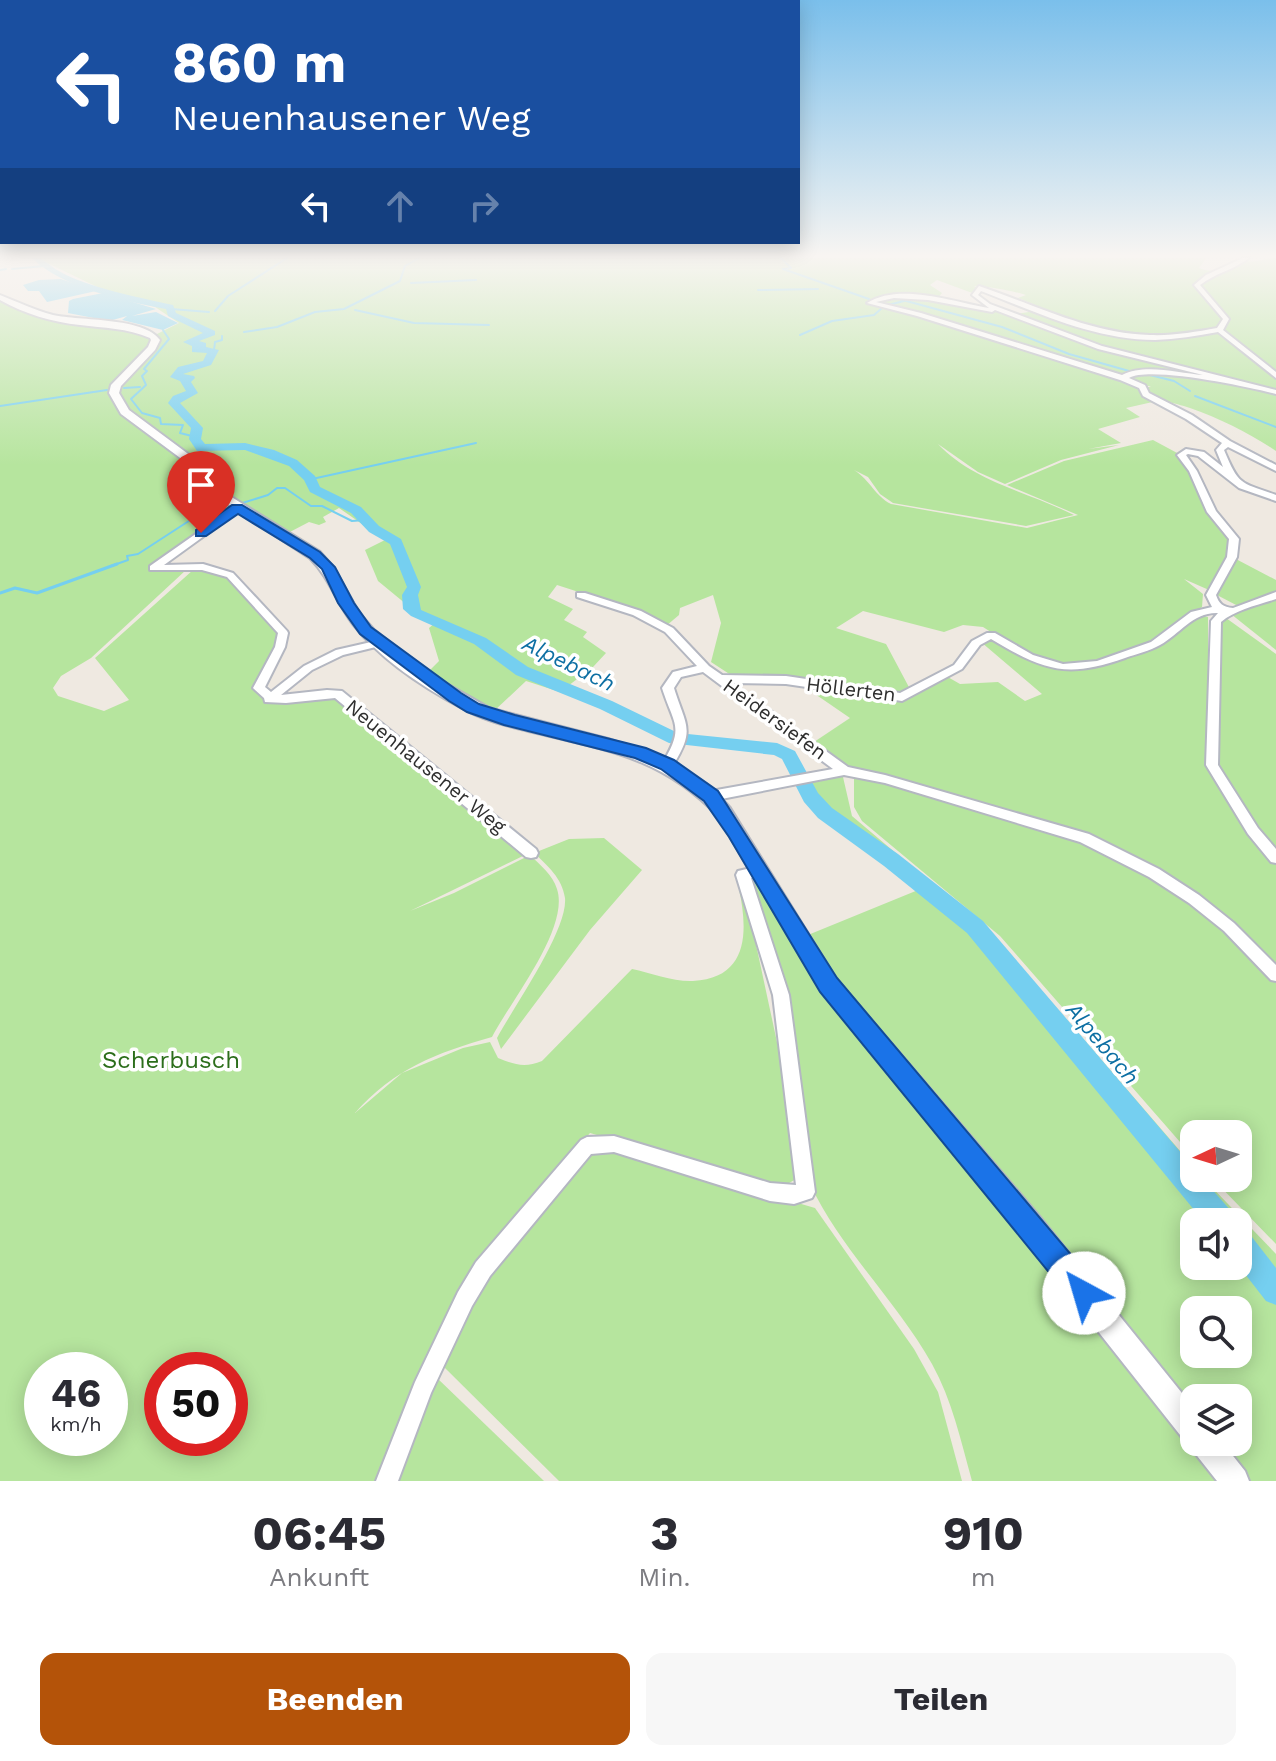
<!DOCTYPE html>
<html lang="de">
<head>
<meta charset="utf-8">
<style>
	body { margin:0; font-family:"Work Sans",sans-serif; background:#f7f7f7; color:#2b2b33; height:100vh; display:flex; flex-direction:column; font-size:30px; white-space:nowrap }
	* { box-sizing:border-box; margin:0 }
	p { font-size:26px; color:#7c7c81 }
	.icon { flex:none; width:44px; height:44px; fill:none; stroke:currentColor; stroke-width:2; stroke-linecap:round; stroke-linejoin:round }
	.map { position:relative; height:1481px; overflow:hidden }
	.drawer { display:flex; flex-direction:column; background:#fff; flex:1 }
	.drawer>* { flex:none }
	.guide { position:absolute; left:0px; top:0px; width:800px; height:244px; box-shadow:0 4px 20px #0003; background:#1a4fa0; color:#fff; overflow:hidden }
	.needle { width:52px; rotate:266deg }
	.tools { position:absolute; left:1180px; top:1120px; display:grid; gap:16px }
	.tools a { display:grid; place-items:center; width:72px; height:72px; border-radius:16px; background:#fff; box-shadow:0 4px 20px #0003; font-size:40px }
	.speed { position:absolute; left:24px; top:1352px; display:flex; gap:16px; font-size:40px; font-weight:700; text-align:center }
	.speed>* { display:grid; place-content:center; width:104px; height:104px; border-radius:50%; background:#fff; box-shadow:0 4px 20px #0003; line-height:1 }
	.speed small { font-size:20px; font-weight:400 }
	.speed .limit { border:12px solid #d22; background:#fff; color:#111 }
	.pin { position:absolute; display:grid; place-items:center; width:68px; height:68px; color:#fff; margin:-82px -34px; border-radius:50% 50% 50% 0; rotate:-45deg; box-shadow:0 0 8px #0007 }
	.pin .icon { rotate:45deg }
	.me { position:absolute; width:88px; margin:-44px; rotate:321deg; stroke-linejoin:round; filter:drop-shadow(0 0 6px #0008) }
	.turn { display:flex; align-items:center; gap:28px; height:168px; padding:0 40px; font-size:36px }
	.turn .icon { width:104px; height:104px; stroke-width:2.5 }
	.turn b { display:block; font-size:56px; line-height:68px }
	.lanes { display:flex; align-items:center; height:76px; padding:0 40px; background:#0003; justify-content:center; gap:40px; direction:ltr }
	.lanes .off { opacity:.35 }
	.eta { display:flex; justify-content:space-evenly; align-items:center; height:136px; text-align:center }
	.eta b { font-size:48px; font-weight:700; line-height:56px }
	.primary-button { display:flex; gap:16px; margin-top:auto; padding:16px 40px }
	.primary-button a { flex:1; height:92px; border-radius:16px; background:#b45309; color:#fff; font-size:32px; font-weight:700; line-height:92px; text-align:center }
	.primary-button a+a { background:#f7f7f7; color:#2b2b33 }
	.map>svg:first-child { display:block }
	.green { fill:#b6e59e; fill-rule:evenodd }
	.water { fill:#75cff0 }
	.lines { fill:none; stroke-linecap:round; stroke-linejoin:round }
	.stream-far1 { stroke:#75cff0; stroke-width:2 }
	.stream { stroke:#75cff0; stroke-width:3 }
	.river { fill:#75cff0; fill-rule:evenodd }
	.minor-casing { stroke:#b4b7c1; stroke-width:4 }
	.secondary-casing { stroke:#b4b7c1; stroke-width:4 }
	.minor { fill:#fff; fill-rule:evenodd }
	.secondary { fill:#fff; fill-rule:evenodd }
	.route { fill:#1a73e8; stroke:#114b97; stroke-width:2 }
	.labels { text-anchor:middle; stroke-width:7; stroke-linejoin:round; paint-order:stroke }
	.street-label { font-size:20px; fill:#2e2e2e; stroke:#fff }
	.water-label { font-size:22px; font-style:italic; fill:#0d6fa3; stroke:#fff }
	.near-park-label { font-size:24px; fill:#2c6e1b; stroke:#fff }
</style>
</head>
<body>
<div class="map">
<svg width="1276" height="1481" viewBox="0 0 1276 1481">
	<rect width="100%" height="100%" fill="#efe9e1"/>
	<g class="green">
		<path d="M37 258H1206L1199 268C1213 274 1232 270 1244 261 1256 263 1264 258 1276 258V391L1253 386 1276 393V451C1249 433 1221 419 1190 408 1174 402 1156 402 1144 389L1151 386H1141L1144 394 1157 401 1126 408 1140 417 1098 429 1121 443 1088 449 1119 445 1061 460 1005 484 978 472 938 444C974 482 1028 492 1074 515L1026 526 893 503 880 494 868 477 854 470C871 481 875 496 891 504L1027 528 1078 515 1007 485 1064 461 1153 440 1179 454 1209 511 1230 536 1229 556 1209 590 1184 579 1203 594 1202 607 1154 643 1128 654 1098 663 1063 666 1030 657 983 627 963 625 944 632 863 611 836 628 886 644 911 691 901 696H890L786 678 737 679 711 662 721 623 713 595 680 608 679 615 666 626 644 613 557 585 548 597 573 609 564 620 587 632 583 637 606 653 593 667 560 692 526 681 494 711 426 674 439 661 429 628 436 622 412 609 378 581 365 550 385 540 339 508 323 517 326 522 319 525 309 522 286 534 222 495 194 460 127 412 116 393 118 386 158 343 155 335 179 323 155 307 118 297ZM937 280 975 294 978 288 974 286C982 285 1019 292 1026 295L1018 298 1033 304 1026 307 1035 311 1016 314 935 301 942 293 930 285Z"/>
		<path d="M0 301 43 315 114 326 152 336 153 344 113 385 122 413 189 462 205 486 232 508 157 562 161 571 186 570 91 658 61 676 53 688 58 696 104 711 129 700 95 658 193 570 227 576 282 633C280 652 262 668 257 688 276 713 304 698 332 695L527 854 410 911 454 893 530 855C540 865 553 875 557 889 570 928 510 1002 492 1037 436 1053 394 1069 355 1113L402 1073 463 1048 490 1042 498 1058C515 1065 525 1068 542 1061L632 969C651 973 674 982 693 981 749 978 748 931 739 889H743L759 937 755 940 786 1084 796 1179 784 1186 769 1185 590 1133 514 1222 379 1481H0ZM42 1370H110V1438H42ZM162 1370H230V1438H162Z"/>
		<polygon points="1234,558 1276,580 1276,592 1238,606 1215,594"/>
		<polygon points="1276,596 1276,650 1231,614"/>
		<path d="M1199 615 1208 617V765L1264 851 1276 863V968L1188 891 1035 820 848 767 814 742 850 718 799 683 894 699 946 676 960 684 998 682 1025 701 1042 694 981 642 995 640C1007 644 1016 653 1027 658 1087 688 1151 649 1199 615Z"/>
		<polygon points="1226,618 1276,654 1276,855 1214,764 1219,622"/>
		<path d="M817 776 843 777 852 816 996 938 1194 1167V1178H1203L1276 1254V1481H1240L1211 1442H1238V1398H1194V1421L873 1033 803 937 923 888 831 816 797 781ZM1194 1222H1238V1266H1194ZM1194 1310H1238V1354H1194Z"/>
		<path d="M854 776C946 802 1063 825 1145 871 1195 899 1238 939 1276 982V1244L1212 1178H1238V1134H1194V1158L1000 936 862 821 854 807Z"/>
		<path d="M604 838 642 870 590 930 501 1049 497 1038C513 1008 568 930 565 898 562 878 548 866 534 853L569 839Z"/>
		<path d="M755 879 816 978 1223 1481H972C961 1441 952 1400 932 1364 896 1300 841 1250 810 1184L750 881Z"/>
		<polygon points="604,1146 815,1208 914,1349 938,1392 962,1481 559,1481 443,1366 474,1292 577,1161"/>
		<polygon points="436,1377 544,1481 391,1481"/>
	</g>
	<g class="water">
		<polygon points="61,279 96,291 47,302 39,291 28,291 23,285 39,280"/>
		<polygon points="103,293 156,309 132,316 156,312 178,323 163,330 122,320 127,316 109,321 68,313 69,301 73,299"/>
	</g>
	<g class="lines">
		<g class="stream-far1">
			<polyline points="781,258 791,268 783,269 869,299"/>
			<polyline points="12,269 44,266"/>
			<polyline points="0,270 6,269"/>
			<polyline points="411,283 476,280"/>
			<polyline points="758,290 818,289"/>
			<polyline points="888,299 899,299 1002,327 1069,354 1129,371"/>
			<polyline points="884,306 904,301"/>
			<polyline points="171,309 209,312"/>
			<polyline points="355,310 414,323 489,325"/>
			<polyline points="215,311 228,296 287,258"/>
			<polyline points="163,330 169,339 144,369 147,371 142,376 146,385 131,399 142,413 160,418 161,424 183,425 180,433 196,437"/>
			<polyline points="244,332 277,327 315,312 344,309 400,281 405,266 419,258"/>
			<polyline points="800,335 832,321 874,315 882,308"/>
			<polyline points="214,350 215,342 222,340 222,336"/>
			<polyline points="1146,374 1174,381 1190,391"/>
			<polyline points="124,388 140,387"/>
			<polyline points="1195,396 1276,427"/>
			<polyline points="0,406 107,390"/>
			<polyline points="312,479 476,443"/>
			<polyline points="239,504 268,495 277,488 285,488 311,506 322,506 352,521 365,520"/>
			<polyline points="111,566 128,560 127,556 138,554 195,517 225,509"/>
		</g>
		<polyline class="stream" points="0,593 15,588 37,593 117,564"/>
		<g class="river">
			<path d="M32 258C44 257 48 265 59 271 85 287 142 298 173 305L176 313 215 331V335L199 341 206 343V347L219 350 211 365 183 374 194 376 195 378 191 382 198 393 180 403 203 428 201 439 205 444 245 443 274 450 297 460 315 476 320 487 361 507 379 526 401 539 421 587 418 595 421 610 486 638 528 667 612 701 678 733 777 743 795 751 818 793 832 808 898 854 983 921 1194 1168V1178H1202L1232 1212 1236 1222H1204L967 933 884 866 818 818 804 802 782 759 774 755 669 743 600 709 516 675 474 644 411 616 403 609 402 595 407 587 390 544 369 532 351 513 310 492 304 480 289 466 245 450 197 451 189 439 191 428 168 403 173 396 186 391 180 381 170 377 178 367 203 361 207 353 192 352V346L183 342 203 333 168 316 166 309C124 301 63 288 32 258Z"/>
			<polygon points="1238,1228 1248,1232 1276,1268 1276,1305 1266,1301 1238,1265"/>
		</g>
		<defs>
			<g id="minor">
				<path d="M1243 258H1249C1234 270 1215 273 1200 285L1229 319 1223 330 1276 372V378L1218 332C1197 336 1176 339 1155 340 1094 340 1036 312 981 291L978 295 990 304 1102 346 1276 390V394C1248 387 1151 366 1129 378L1145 385 1149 393 1192 415 1230 441 1276 465V471L1228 447 1224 450C1239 486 1240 482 1276 495V501L1239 488 1198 456 1188 454 1186 455 1197 471 1216 511 1239 539 1237 557 1216 595C1219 604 1223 607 1233 608L1276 592V599C1258 605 1235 610 1221 622L1218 765 1258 828 1276 849V863L1271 862 1248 834 1206 765 1211 621 1218 613C1193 612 1180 634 1160 645 1150 651 1136 654 1125 658 1066 679 1043 670 991 639L980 645 962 669 902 701 786 684 732 683 848 767 885 775 1089 834 1159 869 1199 895 1234 923 1276 965V981L1271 980 1224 931 1189 903 1149 877 1080 842 885 783 844 775 711 801 707 799 705 796 707 793 711 791 833 769 703 672 681 677 674 688C686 727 696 729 672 767H664L662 764C685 726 674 726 662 688L673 672 697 666 665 632 633 615 577 597V593H585L641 611 673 628 709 666 722 675 786 676 900 693 954 665 972 641 987 633H995L1033 655 1063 664 1097 661 1151 642 1191 612 1212 607 1206 595 1227 557 1229 539 1207 512 1189 471 1177 455 1186 449 1204 452 1223 467 1216 450 1222 443 1186 419 1143 396 1139 388 1120 380 917 316 867 303C899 282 954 302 989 308L972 295 979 286C1036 305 1089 333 1150 335 1172 336 1195 332 1217 328L1223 319 1194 285 1206 275ZM894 298 928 300 992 312 995 310 1098 349 1203 375C1178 373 1145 363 1122 375L921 313 876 302Z"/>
				<polygon points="237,505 240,506 240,510 164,565 203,564 233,573 287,631 288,633 285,647 265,687 271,692 304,666 336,650 380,640 384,641 385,643 384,645 343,655 312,670 281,695 327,690 342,691 536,849 538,853 536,857 531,858 526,857 335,698 286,703 265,702 264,698 253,688 275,647 278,633 227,577 202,570 150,570 150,566"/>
				<polygon points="760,866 765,867 767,871 765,875 751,878 789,995 815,1192 812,1198 794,1204 770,1201 614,1152 591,1154 490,1276 472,1306 431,1393 398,1481 376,1481 415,1382 458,1292 476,1262 581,1140 587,1137 614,1136 770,1183 796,1185 773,995 736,875 738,871"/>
			</g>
			<path id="secondary" d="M0 295C18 302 34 310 53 315 80 321 144 317 160 340L155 350 121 386 119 393 129 410 195 459 217 488 320 552 333 567 359 613 374 630 431 675 489 708 608 739 665 758 710 787 730 808 836 979 1039 1216 1194 1408V1442H1222L1245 1471 1249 1481H1217L1194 1452 1190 1442 1184 1440 1021 1234 822 991 718 816C663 758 608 750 533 732 510 726 485 721 464 709 424 688 381 660 353 624 337 603 329 577 310 558L209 492 187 463 121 414 109 393 111 385 148 347 151 340 150 338C127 328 104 328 80 325 52 322 25 314 0 300Z"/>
		</defs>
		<use href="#minor" class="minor-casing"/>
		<use href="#secondary" class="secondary-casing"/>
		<use href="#minor" class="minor"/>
		<use href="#secondary" class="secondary"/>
	</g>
	<linearGradient id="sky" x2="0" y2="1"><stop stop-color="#7abfeb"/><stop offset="0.55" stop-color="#f8f5f2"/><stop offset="1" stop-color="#f8f5f2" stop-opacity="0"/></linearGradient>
	<rect width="1276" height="465" fill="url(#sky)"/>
	<polygon class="route" points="232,505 242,505 320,552 335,567 354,603 371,627 461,693 479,704 515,715 646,748 674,760 718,791 837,978 1095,1283 1099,1293 1095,1303 1084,1308 1074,1303 820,992 729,837 704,801 661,769 635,758 504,725 467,712 449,701 360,634 338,603 322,569 310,558 238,514 206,536 196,536 196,530"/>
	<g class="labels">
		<g class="street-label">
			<text transform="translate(851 689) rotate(7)" y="7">Höllerten</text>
			<text transform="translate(775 719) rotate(36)" y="7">Heidersiefen</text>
			<text transform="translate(426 766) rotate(39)" y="7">Neuenhausener Weg</text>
		</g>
		<g class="water-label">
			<text transform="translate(569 663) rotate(26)" y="8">Alpebach</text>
			<text transform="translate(1103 1043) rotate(50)" y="8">Alpebach</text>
		</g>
		<g class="near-park-label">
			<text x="171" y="1068">Scherbusch</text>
		</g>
	</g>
</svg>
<div class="tools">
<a><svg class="needle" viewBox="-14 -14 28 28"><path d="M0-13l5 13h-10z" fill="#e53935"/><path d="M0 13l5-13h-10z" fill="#7c7c81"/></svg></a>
<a><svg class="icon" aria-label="sound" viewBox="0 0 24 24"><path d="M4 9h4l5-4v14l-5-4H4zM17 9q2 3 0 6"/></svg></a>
<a><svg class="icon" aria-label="search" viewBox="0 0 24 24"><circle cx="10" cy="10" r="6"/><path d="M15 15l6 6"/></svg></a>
<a><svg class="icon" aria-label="layers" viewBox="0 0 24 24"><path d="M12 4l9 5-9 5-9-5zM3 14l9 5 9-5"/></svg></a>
</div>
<div class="speed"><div>46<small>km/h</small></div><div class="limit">50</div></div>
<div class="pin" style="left:201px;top:533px;background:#d93025"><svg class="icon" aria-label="arrive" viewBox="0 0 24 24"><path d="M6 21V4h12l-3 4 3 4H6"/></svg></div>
<svg class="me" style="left:1084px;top:1293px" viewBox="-20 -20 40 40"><circle r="19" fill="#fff"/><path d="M0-13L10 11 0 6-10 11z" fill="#1a73e8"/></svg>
<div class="guide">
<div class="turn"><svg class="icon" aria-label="left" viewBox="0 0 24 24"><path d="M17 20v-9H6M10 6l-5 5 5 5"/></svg><div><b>860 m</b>Neuenhausener Weg</div></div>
<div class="lanes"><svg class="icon" aria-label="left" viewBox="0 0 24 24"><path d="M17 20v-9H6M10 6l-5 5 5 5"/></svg><svg class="icon off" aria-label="ahead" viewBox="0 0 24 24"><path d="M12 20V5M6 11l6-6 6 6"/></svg><svg class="icon off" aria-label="right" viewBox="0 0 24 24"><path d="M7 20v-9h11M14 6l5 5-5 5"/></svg></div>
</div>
</div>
<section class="drawer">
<div class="eta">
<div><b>06:45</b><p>Ankunft</p></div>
<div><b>3</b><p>Min.</p></div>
<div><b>910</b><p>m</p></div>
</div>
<div class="primary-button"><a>Beenden</a><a>Teilen</a></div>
</section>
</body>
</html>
